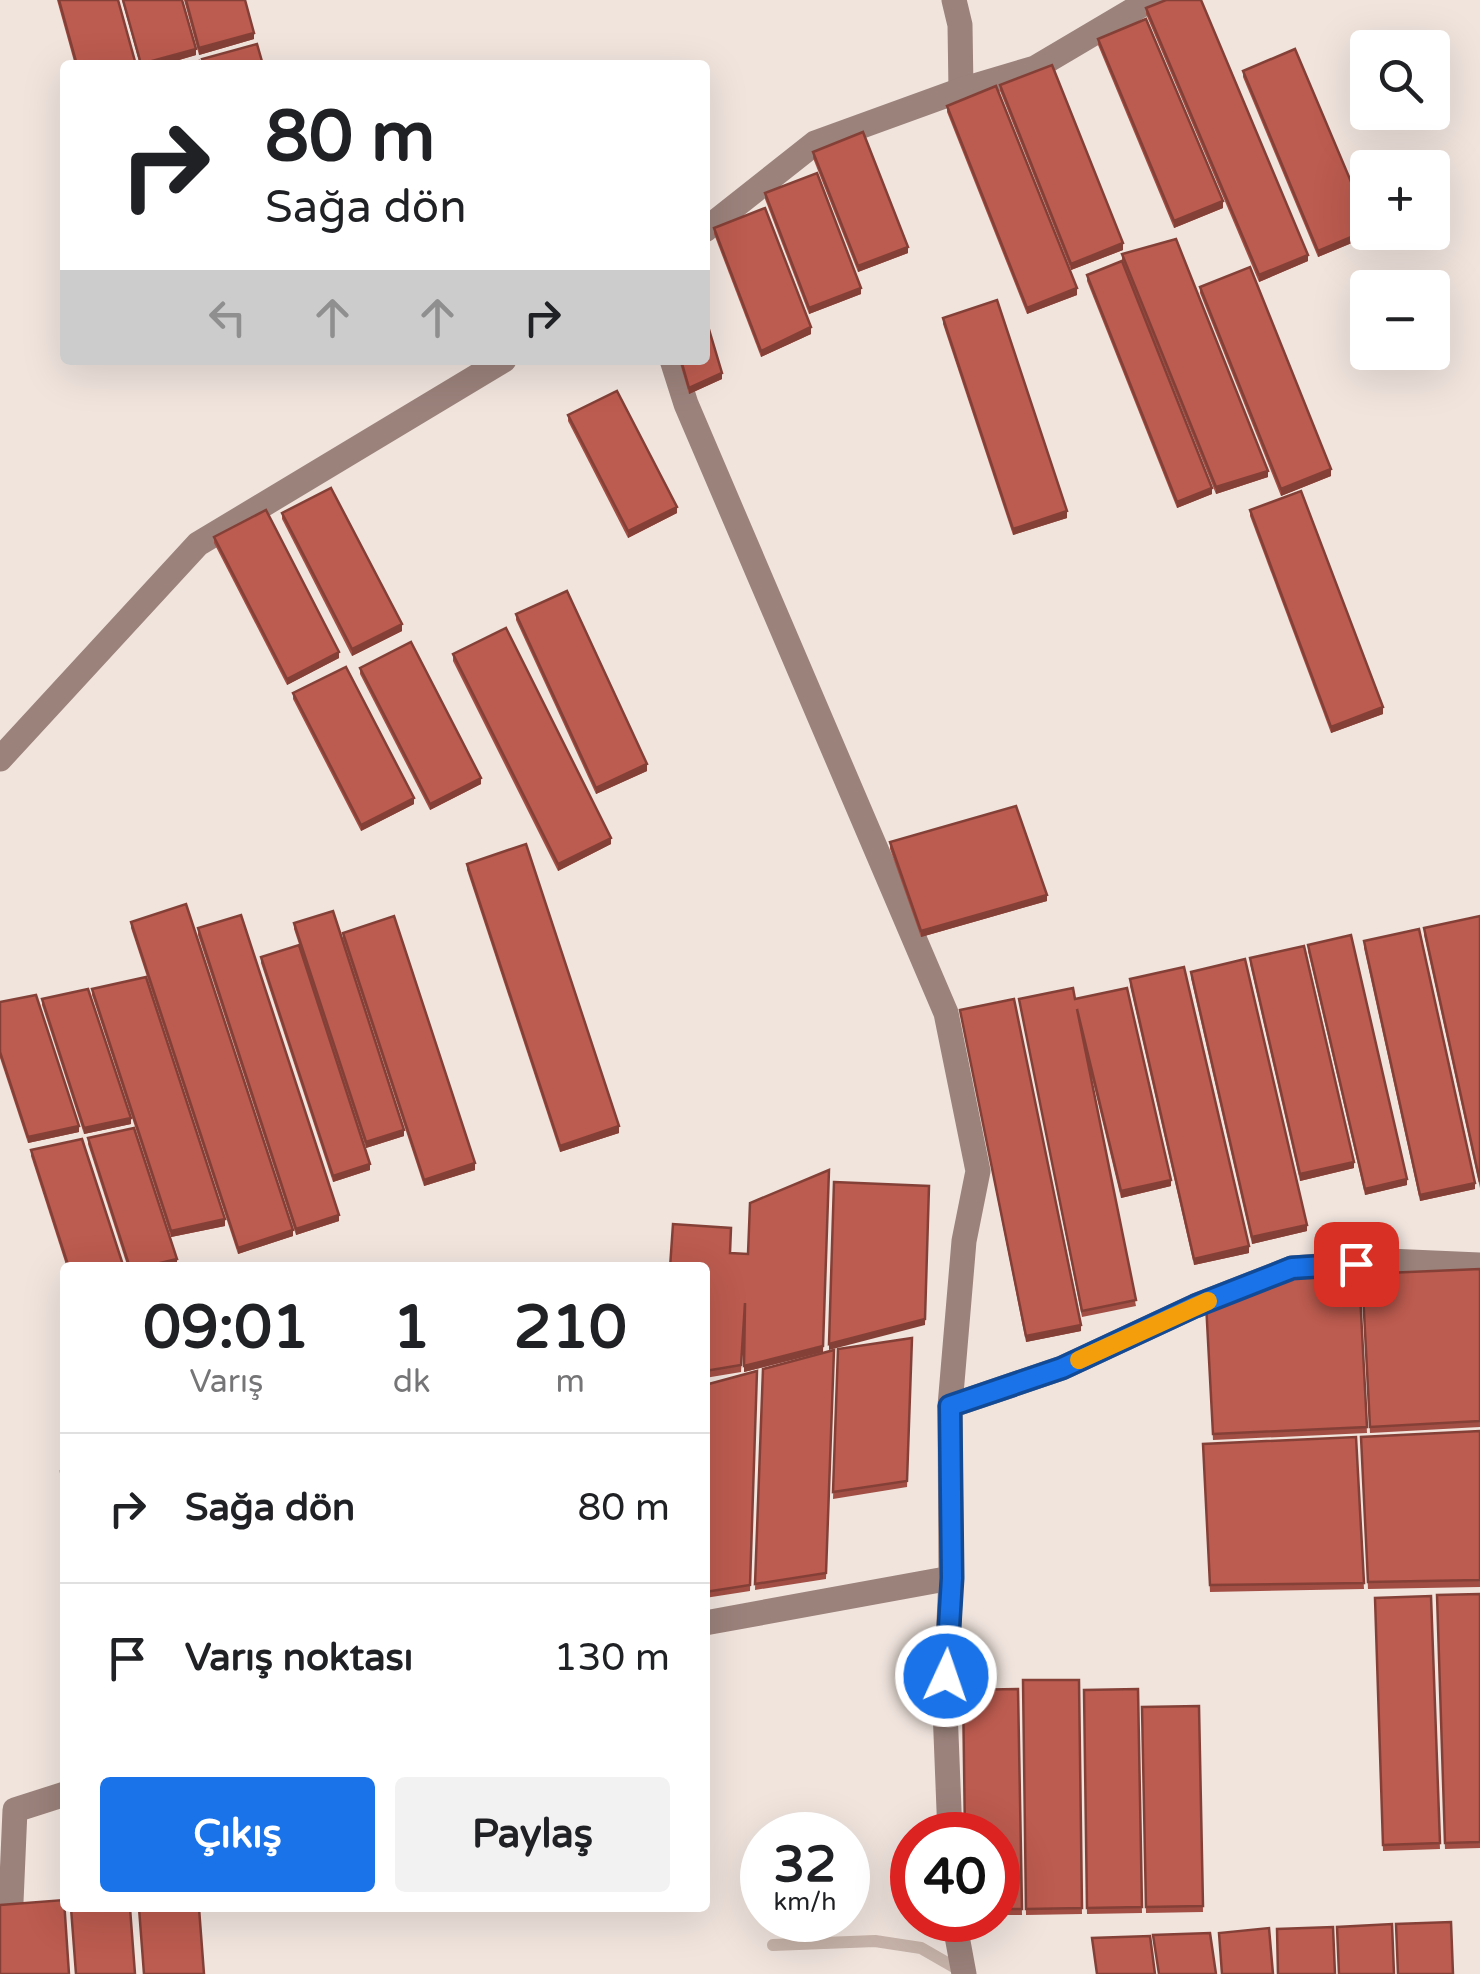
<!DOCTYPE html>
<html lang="tr">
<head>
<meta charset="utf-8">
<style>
	body { margin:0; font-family:"Varela Round",sans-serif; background:#f2f2f2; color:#202124; height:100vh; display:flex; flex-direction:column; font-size:38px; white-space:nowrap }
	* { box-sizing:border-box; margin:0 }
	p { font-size:32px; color:#757577 }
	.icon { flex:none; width:55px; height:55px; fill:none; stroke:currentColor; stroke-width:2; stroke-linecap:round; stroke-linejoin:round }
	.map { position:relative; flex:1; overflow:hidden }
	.panel { position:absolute; left:60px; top:1262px; width:650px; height:650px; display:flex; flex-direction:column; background:#fff; border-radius:10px; box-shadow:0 10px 40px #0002 }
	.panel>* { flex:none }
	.hud { position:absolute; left:60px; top:60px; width:650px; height:305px; border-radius:10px; box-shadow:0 10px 40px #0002; background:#fff; color:#202124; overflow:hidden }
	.tools { position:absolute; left:1350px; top:30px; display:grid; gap:20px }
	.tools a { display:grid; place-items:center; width:100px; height:100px; border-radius:10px; background:#fff; box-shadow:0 10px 40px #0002; font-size:50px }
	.speed { position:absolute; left:740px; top:1812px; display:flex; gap:20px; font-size:50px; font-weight:700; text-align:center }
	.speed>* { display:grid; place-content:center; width:130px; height:130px; border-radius:50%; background:#fff; box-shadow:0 10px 40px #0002; line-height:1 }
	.speed small { font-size:25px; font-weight:400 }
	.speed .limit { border:15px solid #d22; background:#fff; color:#111 }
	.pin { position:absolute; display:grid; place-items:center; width:85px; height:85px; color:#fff; margin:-42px; border-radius:20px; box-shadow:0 5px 15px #0006 }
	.me { position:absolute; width:110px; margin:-55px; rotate:3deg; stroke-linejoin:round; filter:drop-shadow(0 0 8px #0008) }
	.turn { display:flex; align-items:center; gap:35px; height:210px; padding:0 40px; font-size:45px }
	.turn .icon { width:130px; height:130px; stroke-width:2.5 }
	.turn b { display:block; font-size:70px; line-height:85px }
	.lanes { display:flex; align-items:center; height:95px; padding:0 40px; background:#0003; justify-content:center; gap:50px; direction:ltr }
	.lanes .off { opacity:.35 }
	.eta { display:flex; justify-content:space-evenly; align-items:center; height:170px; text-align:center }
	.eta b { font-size:60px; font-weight:700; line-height:70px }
	.cta { display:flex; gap:20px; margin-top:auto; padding:20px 40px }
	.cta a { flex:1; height:115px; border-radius:10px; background:#1a73e8; color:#fff; font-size:40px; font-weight:700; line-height:115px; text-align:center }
	.cta a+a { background:#f2f2f2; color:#202124 }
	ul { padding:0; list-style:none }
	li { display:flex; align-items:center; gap:30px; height:150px; padding:0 40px; border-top:2px solid #e0e0e0 }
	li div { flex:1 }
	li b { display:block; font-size:38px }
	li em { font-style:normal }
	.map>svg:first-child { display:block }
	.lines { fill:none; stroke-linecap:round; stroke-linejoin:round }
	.lane { stroke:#c7b3a9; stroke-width:12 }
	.secondary { stroke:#9b827b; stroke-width:25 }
	.wall { fill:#a24e44 }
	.shaded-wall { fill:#844037 }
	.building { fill:#bc5b4f; stroke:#844037; stroke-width:2.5 }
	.route-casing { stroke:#114b97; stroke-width:25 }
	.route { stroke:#1a73e8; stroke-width:18 }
	.slow { stroke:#f59e0b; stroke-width:18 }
</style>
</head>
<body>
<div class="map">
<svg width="1480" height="1974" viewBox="0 0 1480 1974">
	<rect width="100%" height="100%" fill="#f0e4dd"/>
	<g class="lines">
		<polyline class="lane" points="773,1945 875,1941 921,1948 961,1971"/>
		<g class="secondary">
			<polyline points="954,0 960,25 961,90"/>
			<polyline points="705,230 815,143 961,90 1035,68 1150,0"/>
			<polyline points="672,360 686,404 946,1013 978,1171 964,1241 950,1406"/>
			<polyline points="0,759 198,544 504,360"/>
			<polyline points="705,1623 951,1578"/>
			<polyline points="950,1835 945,1709 951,1578 950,1406 1062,1368 1195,1306 1292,1268 1388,1261 1480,1265"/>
			<polyline points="0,1903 11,1902 15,1810 65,1794"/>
			<polyline points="954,1920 964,1974"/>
		</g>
	</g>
	<g class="wall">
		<polygon points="57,0 118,0 136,65 75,65"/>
		<polygon points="122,0 182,0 196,55 162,65 140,65"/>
		<polygon points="184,0 245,0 254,39 199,55"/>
		<polygon points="1146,8 1308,261 1259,282 1146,14"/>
		<polygon points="1098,39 1223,208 1174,228 1098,45"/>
		<polygon points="1243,71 1371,232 1371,235 1318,257 1243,77"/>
		<polygon points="1000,85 1123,250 1071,270 1000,91"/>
		<polygon points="947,106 1077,295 1027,314 947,112"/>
		<polygon points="813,152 908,253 858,272 813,158"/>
		<polygon points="765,193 861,294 809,314 765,199"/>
		<polygon points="714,228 811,334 761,357 714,234"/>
		<polygon points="1122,254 1268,477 1216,494 1122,260"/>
		<polygon points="1087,275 1212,494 1177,508 1087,281"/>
		<polygon points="1200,287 1331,476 1281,496 1200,293"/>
		<polygon points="943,318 1067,518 1013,535 943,324"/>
		<polygon points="679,360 705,360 722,379 689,394"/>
		<polygon points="568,415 677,513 628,538 568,421"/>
		<polygon points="1250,510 1383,714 1331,733 1250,516"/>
		<polygon points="282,513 402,631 352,656 282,519"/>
		<polygon points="214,537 339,658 287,685 214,543"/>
		<polygon points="516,614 647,771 596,794 516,620"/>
		<polygon points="453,654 611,844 558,871 453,661"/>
		<polygon points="360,668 481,784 430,810 360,674"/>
		<polygon points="293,693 414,804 361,831 293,699"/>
		<polygon points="890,842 1047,901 921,937 890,849"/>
		<polygon points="467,864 619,1133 560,1152 467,870"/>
		<polygon points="1480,916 1480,1188 1424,935 1424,928"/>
		<polygon points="131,922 293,1236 238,1254 131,928"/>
		<polygon points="294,923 404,1136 366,1148 294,929"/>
		<polygon points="198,928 339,1221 296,1235 198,935"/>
		<polygon points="343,933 475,1170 424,1186 343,939"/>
		<polygon points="1364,941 1475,1189 1420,1201 1364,948"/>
		<polygon points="1308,945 1407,1185 1365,1195 1308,951"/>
		<polygon points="261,957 370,1170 333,1182 261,963"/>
		<polygon points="1250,958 1354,1168 1300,1181 1250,964"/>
		<polygon points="1191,972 1307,1231 1252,1244 1191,978"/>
		<polygon points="1130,979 1249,1253 1194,1265 1130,986"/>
		<polygon points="92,989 225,1226 171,1237 92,995"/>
		<polygon points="42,999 131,1124 84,1134 42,1005"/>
		<polygon points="1019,999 1075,999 1171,1186 1121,1198 1085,1049 1136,1306 1082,1317"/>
		<polygon points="0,1002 79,1132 28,1143 0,1058"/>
		<polygon points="960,1010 1081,1331 1026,1342"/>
		<polygon points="88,1138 177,1266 169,1268 128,1268 88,1144"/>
		<polygon points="31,1150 124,1268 67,1268 31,1156"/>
		<polygon points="730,1253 823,1352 744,1372 745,1309 741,1372 705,1378 705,1268"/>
		<polygon points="1480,1269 1480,1427 1370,1433 1362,1274"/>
		<polygon points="1359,1274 1367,1433 1213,1440 1206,1303"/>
		<polygon points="912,1338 907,1487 833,1499 838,1349"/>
		<polygon points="834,1350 826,1579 755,1590 763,1369"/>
		<polygon points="757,1371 750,1591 705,1598 705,1385"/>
		<polygon points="1480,1431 1480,1587 1368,1589 1361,1437"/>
		<polygon points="1356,1437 1364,1589 1210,1592 1203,1444"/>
		<polygon points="1480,1594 1480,1848 1445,1849 1437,1595"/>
		<polygon points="1431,1596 1440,1849 1383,1851 1375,1598"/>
		<polygon points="1023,1680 1079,1680 1082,1914 1026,1915"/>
		<polygon points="1018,1689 1022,1915 998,1915 998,1835"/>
		<polygon points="1138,1689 1142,1913 1087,1914 1084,1690"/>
		<polygon points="1199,1706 1203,1912 1146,1913 1142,1707"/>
	</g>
	<g class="shaded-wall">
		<polygon points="254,33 254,39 199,55 199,48"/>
		<polygon points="196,49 196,55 162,65 141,65"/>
		<polygon points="1223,201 1223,208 1174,228 1174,221"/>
		<polygon points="1368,230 1368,232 1371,232 1371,235 1318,257 1318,251"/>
		<polygon points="1123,243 1123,250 1071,270 1071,264"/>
		<polygon points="908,247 908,253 858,272 858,266"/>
		<polygon points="1308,255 1308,261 1259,282 1259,275"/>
		<polygon points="861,288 861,294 809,314 809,308"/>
		<polygon points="1077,288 1077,295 1027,314 1027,308"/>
		<polygon points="811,327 811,334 761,357 761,351"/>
		<polygon points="722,373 722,379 689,394 689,388"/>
		<polygon points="1331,469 1331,476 1281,496 1281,489"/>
		<polygon points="1268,471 1268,477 1216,494 1216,487"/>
		<polygon points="1212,488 1212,494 1177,508 1177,502"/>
		<polygon points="677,507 677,513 628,538 628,531"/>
		<polygon points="1067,511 1067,518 1013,535 1013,529"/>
		<polygon points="402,624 402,631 352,656 352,649"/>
		<polygon points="339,652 339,658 287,685 287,679"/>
		<polygon points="1383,707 1383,714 1331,733 1331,727"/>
		<polygon points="647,764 647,771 596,794 596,788"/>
		<polygon points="481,778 481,784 430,810 430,804"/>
		<polygon points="414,798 414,804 361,831 361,825"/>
		<polygon points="611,838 611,844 558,871 558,864"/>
		<polygon points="1047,895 1047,901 921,937 921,931"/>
		<polygon points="131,1118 131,1124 84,1134 84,1128"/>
		<polygon points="79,1126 79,1132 28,1143 28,1137"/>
		<polygon points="619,1126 619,1133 560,1152 560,1146"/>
		<polygon points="404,1130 404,1136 366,1148 366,1142"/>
		<polygon points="1354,1162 1354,1168 1300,1181 1300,1174"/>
		<polygon points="475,1163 475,1170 424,1186 424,1180"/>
		<polygon points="370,1164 370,1170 333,1182 333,1176"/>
		<polygon points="829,1176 823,1352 744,1372 744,1366"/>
		<polygon points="1407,1179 1407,1185 1365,1195 1365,1189"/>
		<polygon points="1171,1180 1171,1186 1121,1198 1121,1191"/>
		<polygon points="1475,1183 1475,1189 1420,1201 1420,1195"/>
		<polygon points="929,1186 925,1325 829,1350 829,1344"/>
		<polygon points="339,1215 339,1221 296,1235 296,1229"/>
		<polygon points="225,1219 225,1226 171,1237 171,1231"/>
		<polygon points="1307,1225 1307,1231 1252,1244 1252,1237"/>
		<polygon points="293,1230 293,1236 238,1254 238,1248"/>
		<polygon points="1249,1246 1249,1253 1194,1265 1194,1259"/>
		<polygon points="177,1259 177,1266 169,1268 139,1268"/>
		<polygon points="1081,1325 1081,1331 1026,1342 1026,1336"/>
	</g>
	<g class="building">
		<polygon points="59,0 118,0 136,65 77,65"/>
		<polygon points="123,0 182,0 196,49 141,64"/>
		<polygon points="186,0 245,0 254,33 199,48"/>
		<polygon points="1166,0 1201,0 1308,255 1259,275 1146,8"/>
		<polygon points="1146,19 1223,201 1174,221 1098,39"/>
		<polygon points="257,44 263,65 204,65 202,59"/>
		<polygon points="1295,49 1368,222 1368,230 1318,251 1243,71"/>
		<polygon points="199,61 200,65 183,65"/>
		<polygon points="1052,65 1123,243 1071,264 1000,85"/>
		<polygon points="996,86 1077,288 1027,308 947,106"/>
		<polygon points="863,132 908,247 858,266 813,152"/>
		<polygon points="817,173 861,288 809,308 765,193"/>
		<polygon points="765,208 811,327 761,351 714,228"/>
		<polygon points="1176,239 1268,471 1216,487 1122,254"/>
		<polygon points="1122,261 1212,488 1177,502 1087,275"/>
		<polygon points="1250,267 1331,469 1281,489 1200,287"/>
		<polygon points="997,300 1067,511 1013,529 943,318"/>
		<polygon points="705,316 722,373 689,388 681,360 705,360"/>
		<polygon points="617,391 677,507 628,531 568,415"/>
		<polygon points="331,488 402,624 352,649 282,513"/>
		<polygon points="1301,491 1383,707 1331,727 1250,510"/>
		<polygon points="266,510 339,652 287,679 214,537"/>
		<polygon points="567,591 647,764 596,788 516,614"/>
		<polygon points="506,628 611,838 558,864 453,654"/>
		<polygon points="411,642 481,778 430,804 360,668"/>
		<polygon points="346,667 414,798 361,825 293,693"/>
		<polygon points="1016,806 1047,895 921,931 890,842"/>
		<polygon points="526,844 619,1126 560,1146 467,864"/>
		<polygon points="186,904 293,1230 238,1248 131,922"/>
		<polygon points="333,911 404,1130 366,1142 294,923"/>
		<polygon points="241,915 339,1215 296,1229 198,928"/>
		<polygon points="394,916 475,1163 424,1180 343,933"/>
		<polygon points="1480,916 1480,1182 1424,928"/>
		<polygon points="1419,929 1475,1183 1420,1195 1364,941"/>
		<polygon points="1351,935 1407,1179 1365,1189 1308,945"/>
		<polygon points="299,945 370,1164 333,1176 261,957"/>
		<polygon points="1304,946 1354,1162 1300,1174 1250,958"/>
		<polygon points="1245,959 1307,1225 1252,1237 1191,972"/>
		<polygon points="1184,967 1249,1246 1194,1259 1130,979"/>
		<polygon points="146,977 225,1219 171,1231 92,989"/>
		<polygon points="1073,988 1075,999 1127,988 1171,1180 1121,1191 1077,1009 1136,1300 1082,1311 1019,999"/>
		<polygon points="88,989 131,1118 84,1128 42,999"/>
		<polygon points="36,995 79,1126 28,1137 0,1052 0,1002"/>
		<polygon points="1014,999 1081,1325 1026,1336 960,1010"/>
		<polygon points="134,1128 177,1259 139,1268 130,1268 88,1138"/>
		<polygon points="82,1139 124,1268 69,1268 31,1150"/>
		<polygon points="829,1170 823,1346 744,1366 745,1303 741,1365 705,1371 705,1268 670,1268 673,1224 731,1228 730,1253 748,1254 750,1203"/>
		<polygon points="834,1182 929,1186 925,1319 829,1344"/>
		<polygon points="1480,1269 1480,1421 1370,1427 1362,1274"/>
		<polygon points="1359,1274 1367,1427 1213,1434 1206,1303 1281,1278"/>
		<polygon points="912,1338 907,1481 833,1492 838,1349"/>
		<polygon points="834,1350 826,1573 755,1584 763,1369"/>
		<polygon points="757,1371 750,1585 705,1592 705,1385"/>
		<polygon points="1480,1431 1480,1580 1368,1582 1361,1437"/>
		<polygon points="1356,1437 1364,1583 1210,1585 1203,1444"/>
		<polygon points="65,1469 65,1513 61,1471"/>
		<polygon points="1480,1594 1480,1842 1445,1843 1437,1595"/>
		<polygon points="1431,1596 1440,1843 1383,1845 1375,1598"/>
		<polygon points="1023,1680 1079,1680 1082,1908 1026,1909"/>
		<polygon points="1018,1689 1022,1909 998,1909 998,1835 965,1835 963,1690"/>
		<polygon points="1138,1689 1142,1907 1087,1908 1084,1690"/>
		<polygon points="1199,1706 1203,1906 1146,1907 1142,1707"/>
		<polygon points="62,1796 65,1796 65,1832"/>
		<polygon points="64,1900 69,1974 0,1974 0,1905"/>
		<polygon points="71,1908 130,1908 135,1974 76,1974"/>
		<polygon points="139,1908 199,1908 204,1974 144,1974"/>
		<polygon points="1451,1922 1453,1974 1398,1974 1396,1924"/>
		<polygon points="1392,1924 1394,1974 1339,1974 1337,1927"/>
		<polygon points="1333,1927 1335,1974 1278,1974 1277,1929"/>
		<polygon points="1269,1928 1273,1974 1222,1974 1219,1933"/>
		<polygon points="1210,1933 1216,1974 1159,1974 1153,1935"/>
		<polygon points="1150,1936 1155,1974 1097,1974 1092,1938"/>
	</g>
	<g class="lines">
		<defs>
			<polyline id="route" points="946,1676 952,1578 950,1406 1062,1368 1195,1306 1292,1268 1356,1264"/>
		</defs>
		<use href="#route" class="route-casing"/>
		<use href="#route" class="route"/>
		<polyline class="slow" points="1079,1360 1208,1301"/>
	</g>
</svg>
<div class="tools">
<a><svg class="icon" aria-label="search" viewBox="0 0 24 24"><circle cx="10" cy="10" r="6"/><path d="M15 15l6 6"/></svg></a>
<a>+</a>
<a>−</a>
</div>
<div class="speed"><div>32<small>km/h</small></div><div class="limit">40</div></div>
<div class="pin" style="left:1356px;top:1264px;background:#d93025"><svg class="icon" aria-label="arrive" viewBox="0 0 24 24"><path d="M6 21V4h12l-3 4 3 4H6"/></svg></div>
<svg class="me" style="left:946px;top:1676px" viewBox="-20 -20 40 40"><circle r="17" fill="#1a73e8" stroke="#fff" stroke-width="3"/><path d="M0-11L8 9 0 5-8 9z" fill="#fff"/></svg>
<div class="hud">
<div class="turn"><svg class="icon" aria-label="right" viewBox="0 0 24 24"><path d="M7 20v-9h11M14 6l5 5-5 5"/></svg><div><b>80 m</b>Sağa dön</div></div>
<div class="lanes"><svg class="icon off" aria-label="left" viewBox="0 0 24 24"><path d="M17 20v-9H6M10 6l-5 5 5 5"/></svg><svg class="icon off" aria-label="ahead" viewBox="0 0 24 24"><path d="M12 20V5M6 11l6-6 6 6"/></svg><svg class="icon off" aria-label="ahead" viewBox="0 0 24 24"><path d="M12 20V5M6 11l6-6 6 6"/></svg><svg class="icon" aria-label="right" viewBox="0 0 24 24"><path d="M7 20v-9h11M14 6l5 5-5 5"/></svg></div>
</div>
<section class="panel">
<div class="eta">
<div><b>09:01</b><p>Varış</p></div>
<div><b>1</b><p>dk</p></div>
<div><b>210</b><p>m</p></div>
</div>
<ul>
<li><svg class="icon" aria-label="right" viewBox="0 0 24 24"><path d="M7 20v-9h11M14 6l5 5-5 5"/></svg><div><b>Sağa dön</b></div><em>80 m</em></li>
<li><svg class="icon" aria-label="arrive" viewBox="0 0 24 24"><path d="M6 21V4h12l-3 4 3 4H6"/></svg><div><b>Varış noktası</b></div><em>130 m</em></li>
</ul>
<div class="cta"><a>Çıkış</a><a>Paylaş</a></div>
</section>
</div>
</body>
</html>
